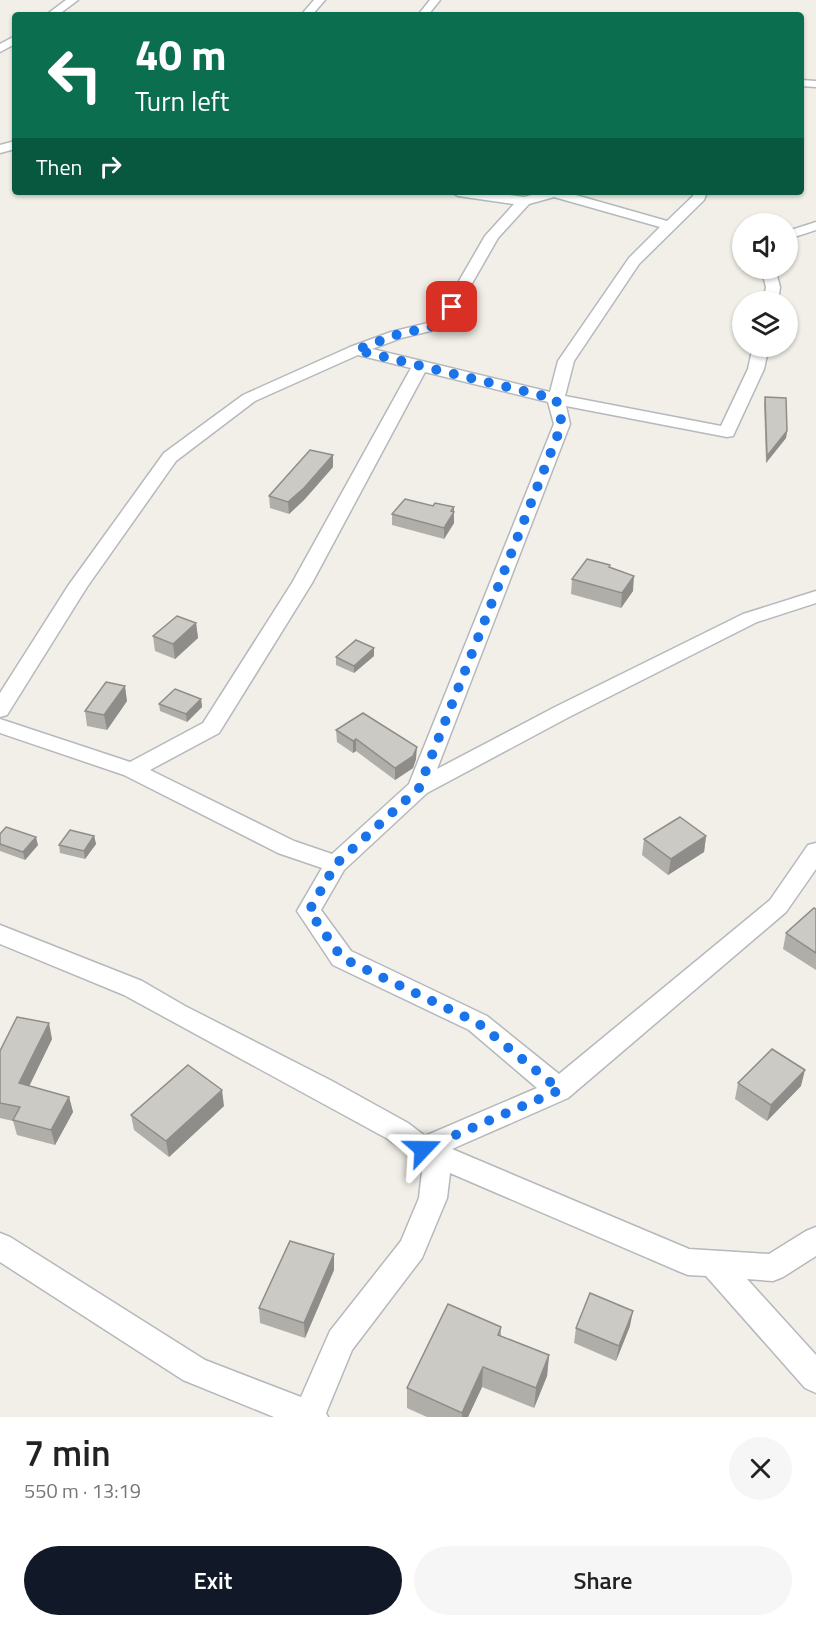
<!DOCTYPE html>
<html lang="en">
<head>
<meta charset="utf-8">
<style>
	body { margin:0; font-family:"Titillium Web",sans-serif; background:#f6f6f6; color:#222; height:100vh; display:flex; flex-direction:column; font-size:22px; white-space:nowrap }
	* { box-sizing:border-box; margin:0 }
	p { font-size:20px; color:#767676 }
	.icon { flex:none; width:33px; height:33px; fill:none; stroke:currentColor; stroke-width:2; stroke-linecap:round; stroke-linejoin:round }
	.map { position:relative; height:1417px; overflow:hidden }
	.details { display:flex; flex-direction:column; background:#fff; flex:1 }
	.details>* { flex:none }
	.top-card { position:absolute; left:12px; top:12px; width:792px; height:183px; border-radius:6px; box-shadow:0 2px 4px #0004; background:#0b6e4f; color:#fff; overflow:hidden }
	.buttons { position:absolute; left:732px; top:213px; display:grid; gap:12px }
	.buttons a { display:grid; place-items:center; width:66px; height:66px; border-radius:50%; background:#fff; box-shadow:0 2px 4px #0004; font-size:30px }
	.pin { position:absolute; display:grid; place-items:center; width:51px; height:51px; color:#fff; margin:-26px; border-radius:12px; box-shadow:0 3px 9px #0006 }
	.me { position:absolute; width:66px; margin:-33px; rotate:67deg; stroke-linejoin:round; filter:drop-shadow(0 0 4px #0008) }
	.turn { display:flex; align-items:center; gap:21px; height:126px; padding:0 24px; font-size:27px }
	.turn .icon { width:78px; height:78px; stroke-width:2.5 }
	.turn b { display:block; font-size:42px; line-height:51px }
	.then { display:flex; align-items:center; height:57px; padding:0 24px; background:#0003; gap:12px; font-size:22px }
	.round { display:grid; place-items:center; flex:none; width:63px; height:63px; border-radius:32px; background:#f6f6f6 }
	.headline { display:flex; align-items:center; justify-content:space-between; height:102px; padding:0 24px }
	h1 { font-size:36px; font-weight:600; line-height:45px }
	.action { display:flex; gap:12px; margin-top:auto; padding:12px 24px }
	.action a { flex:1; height:69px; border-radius:36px; background:#111827; color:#fff; font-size:24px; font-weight:600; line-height:69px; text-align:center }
	.action a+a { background:#f6f6f6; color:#222 }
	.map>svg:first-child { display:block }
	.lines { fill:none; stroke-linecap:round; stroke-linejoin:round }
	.street-casing { stroke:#b5b8bc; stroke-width:3 }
	.street { fill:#fff; fill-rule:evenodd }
	.wall { fill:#afaea9 }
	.shaded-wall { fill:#8f8d8a }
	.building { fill:#cccac5; stroke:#8f8d8a; stroke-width:1.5 }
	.route { stroke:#1a73e8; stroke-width:10; stroke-dasharray:0 18 }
</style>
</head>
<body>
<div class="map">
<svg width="816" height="1417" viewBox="0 0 816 1417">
	<rect width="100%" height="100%" fill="#f1efe8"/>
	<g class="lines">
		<defs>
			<g id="street">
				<polygon points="66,0 78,0 58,15 46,15"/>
				<polygon points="314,0 325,0 312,15 301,15"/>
				<polygon points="430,0 440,0 428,15 418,15"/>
				<polygon points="15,36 15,44 0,52 0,44"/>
				<polygon points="801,80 816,81 816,87 801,86"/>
				<polygon points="15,141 15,149 0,153 0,145"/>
				<path d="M451 192H487L524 197 543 192H565L667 221 693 196V192H707L704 200 639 264 574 361 565 396 721 426 748 369 753 346H769L764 369 733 436 727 437 566 406 570 424 437 769 555 707 743 614 816 591V603L757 622 569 717 427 793 344 870 321 910 351 951 487 1016 559 1074 770 900 808 845 816 843V869L786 912 568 1098 452 1149 689 1249 769 1254 806 1231 816 1227V1256L783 1277 773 1281 747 1279 816 1355V1393L805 1388 706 1276 688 1275 678 1271 450 1173 447 1198 422 1258 352 1350 326 1413 328 1417H274L183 1380 0 1262V1233L10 1237 205 1360 301 1397 330 1331 401 1241 419 1198 422 1171 413 1157 388 1139 124 995 0 944V925L142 981 185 1006 332 1081 408 1123 425 1136 537 1088 469 1030 333 965 297 911 322 868 278 853 124 775 0 733V719L130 762 203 723 292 583 411 368 358 355 255 401 176 461 87 587 7 715 0 717V693L68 586 164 453 243 395 350 347 391 332 436 321 485 236 514 204 458 196ZM554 197 660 227 629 258 558 361 550 392 372 349 401 338 447 327 498 238 529 204ZM425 372 548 402 554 424 409 784 332 854 294 841 150 770 219 733 312 583Z"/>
				<polygon points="816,222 816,230 788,239 788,231"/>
				<polygon points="761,268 775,268 780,287 778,302 763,302 766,287"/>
			</g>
		</defs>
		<use href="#street" class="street-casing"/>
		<use href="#street" class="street"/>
	</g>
	<g class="wall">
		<polygon points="765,397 787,431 786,438 766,463 764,404"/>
		<polygon points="333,467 304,500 289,514 270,508 269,496"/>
		<polygon points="454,512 454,523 444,539 392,525 392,514"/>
		<polygon points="610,565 610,568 633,591 621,608 571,594 572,579"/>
		<polygon points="196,623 198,638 175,659 155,651 153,636"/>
		<polygon points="374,656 354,673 336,665 336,657"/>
		<polygon points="201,699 202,707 187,722 160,711 159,704"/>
		<polygon points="127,701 107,730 87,726 85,711"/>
		<polygon points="336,730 416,759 413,768 395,780 356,751 353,753 337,742"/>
		<polygon points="0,834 38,845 25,860 0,851"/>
		<polygon points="94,836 96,844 85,859 60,853 59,845"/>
		<polygon points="706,836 704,852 668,875 642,855 644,839"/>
		<polygon points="816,909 816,970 783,949 786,933"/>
		<polygon points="52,1039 29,1086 69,1097 73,1112 55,1145 17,1135 13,1121 0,1118 0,1051"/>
		<polygon points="738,1083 801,1086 767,1121 735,1099"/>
		<polygon points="224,1106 169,1157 134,1130 131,1115"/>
		<polygon points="334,1270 305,1338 260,1323 259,1308"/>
		<polygon points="630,1326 616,1361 574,1343 576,1328"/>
		<polygon points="501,1327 501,1336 549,1355 547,1376 534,1408 482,1387 468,1417 427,1417 407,1408 407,1388"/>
	</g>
	<g class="shaded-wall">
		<polygon points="787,431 786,438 766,463 767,456"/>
		<polygon points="333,455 333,467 304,500 289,514 288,502"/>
		<polygon points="454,507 454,523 444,539 444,528"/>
		<polygon points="634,576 633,591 621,608 622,593"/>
		<polygon points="196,623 198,638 175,659 173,644"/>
		<polygon points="374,648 374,656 354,673 354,666"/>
		<polygon points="125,686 127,701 107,730 104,715"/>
		<polygon points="201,699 202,707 187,722 186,714"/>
		<polygon points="356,739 356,751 353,753 353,741"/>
		<polygon points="417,747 416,759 413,768 395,780 395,768"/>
		<polygon points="94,836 96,844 85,859 84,851"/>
		<polygon points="706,836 704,852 668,875 671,859"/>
		<polygon points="36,837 38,845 25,860 23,852"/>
		<polygon points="49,1023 52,1039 23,1099 19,1083"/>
		<polygon points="805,1070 801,1086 767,1121 771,1105"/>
		<polygon points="222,1090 224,1106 169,1157 166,1141"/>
		<polygon points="69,1097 73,1112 55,1145 51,1130"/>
		<polygon points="334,1254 334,1270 305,1338 304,1323"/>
		<polygon points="633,1311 630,1326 616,1361 619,1346"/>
		<polygon points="549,1355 547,1376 534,1408 536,1388"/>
		<polygon points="483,1367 482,1387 468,1417 462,1417 462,1413"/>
	</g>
	<g class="building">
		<polygon points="765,397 786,398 787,431 767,456"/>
		<polygon points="310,450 333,455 304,488 288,502 269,496"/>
		<polygon points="405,499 433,506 435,503 454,507 451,511 454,512 444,528 392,514"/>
		<polygon points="587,559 610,565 609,567 634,576 622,593 572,579"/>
		<polygon points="177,616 196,623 173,644 153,636"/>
		<polygon points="356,640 374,648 354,666 336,657"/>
		<polygon points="106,682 125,686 104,715 85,711"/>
		<polygon points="175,689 201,699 186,714 159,704"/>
		<polygon points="363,713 417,747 413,756 395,768 356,739 353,741 336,730"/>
		<polygon points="680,817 706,836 671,859 644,839"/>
		<polygon points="6,827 36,837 23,852 0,844 0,834"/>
		<polygon points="70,830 94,836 84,851 59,845"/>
		<polygon points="814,908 816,909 816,953 786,933"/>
		<polygon points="17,1017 49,1023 19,1083 69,1097 51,1130 13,1120 20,1107 0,1103 0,1051"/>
		<polygon points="772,1049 805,1070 771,1105 738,1083"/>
		<polygon points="188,1065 222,1090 166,1141 131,1115"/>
		<polygon points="290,1241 334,1254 304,1323 259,1308"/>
		<polygon points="590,1293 633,1311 619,1346 576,1328"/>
		<polygon points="448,1304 501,1327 498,1335 549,1355 536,1388 483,1367 462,1413 407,1388"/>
	</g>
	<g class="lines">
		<polyline class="route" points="423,1149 560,1090 478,1023 342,958 309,911 336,864 419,788 562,424 556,399 356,350 396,335 442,324 452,307"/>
	</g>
</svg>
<div class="buttons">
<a><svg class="icon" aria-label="sound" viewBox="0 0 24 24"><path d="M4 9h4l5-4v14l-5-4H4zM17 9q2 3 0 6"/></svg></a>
<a><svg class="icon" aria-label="layers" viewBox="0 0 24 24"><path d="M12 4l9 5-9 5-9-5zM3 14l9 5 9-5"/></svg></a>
</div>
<div class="pin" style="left:452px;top:307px;background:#d93025"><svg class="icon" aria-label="arrive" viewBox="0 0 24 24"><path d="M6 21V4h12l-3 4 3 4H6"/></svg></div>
<svg class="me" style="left:423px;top:1149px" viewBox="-20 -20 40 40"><path d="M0-17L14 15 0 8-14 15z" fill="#1a73e8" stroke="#fff" stroke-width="4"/></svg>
<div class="top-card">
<div class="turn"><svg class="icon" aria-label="left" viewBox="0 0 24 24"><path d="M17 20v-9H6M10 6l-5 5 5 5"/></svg><div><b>40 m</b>Turn left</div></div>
<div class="then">Then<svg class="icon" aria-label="right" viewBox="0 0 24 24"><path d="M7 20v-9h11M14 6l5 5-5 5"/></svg></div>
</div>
</div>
<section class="details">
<div class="headline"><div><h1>7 min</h1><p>550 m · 13:19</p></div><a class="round"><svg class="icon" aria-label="close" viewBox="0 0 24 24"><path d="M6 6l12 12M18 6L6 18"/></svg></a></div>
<div class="action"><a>Exit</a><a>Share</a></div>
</section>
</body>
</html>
